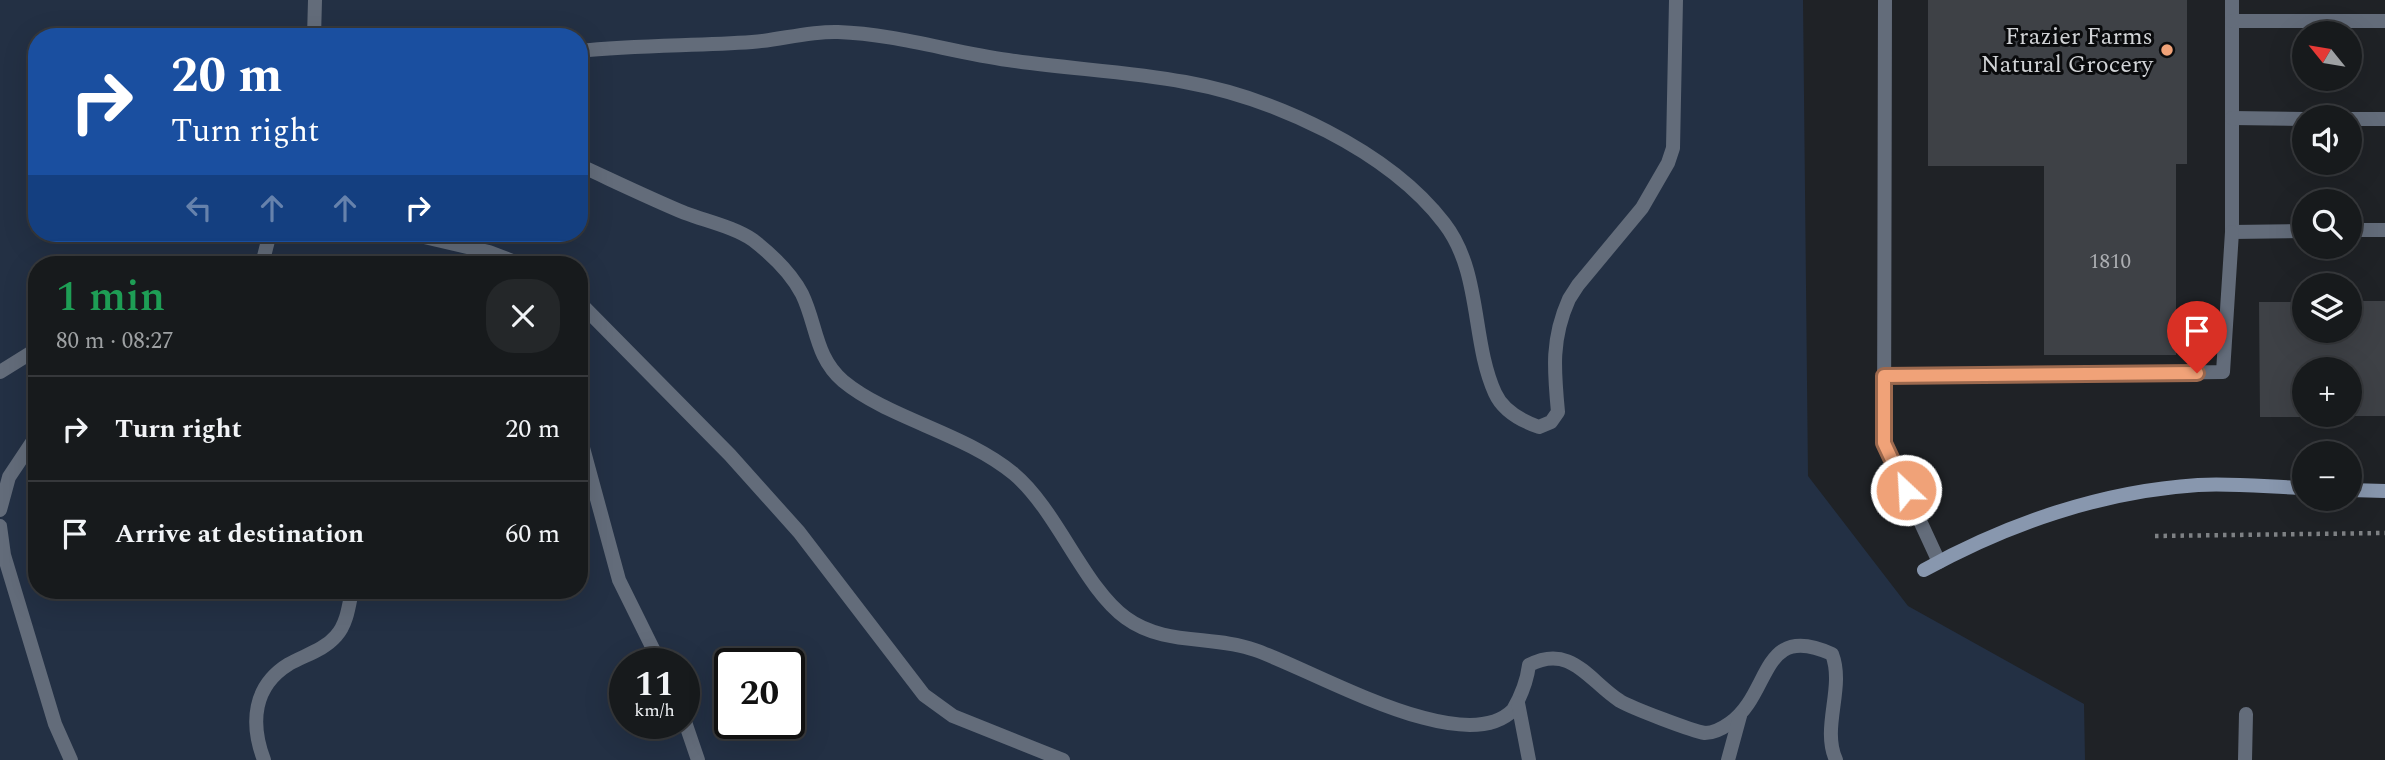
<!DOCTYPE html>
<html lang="en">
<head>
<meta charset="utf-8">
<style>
	body { margin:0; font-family:Spectral,serif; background:#242729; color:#f1f3f6; height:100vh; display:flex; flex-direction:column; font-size:26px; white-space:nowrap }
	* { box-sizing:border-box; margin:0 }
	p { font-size:23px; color:#9ea1a3 }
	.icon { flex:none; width:38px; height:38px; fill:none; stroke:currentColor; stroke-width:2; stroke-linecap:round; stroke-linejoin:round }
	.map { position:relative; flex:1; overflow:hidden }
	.panel { position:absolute; left:28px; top:256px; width:560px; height:343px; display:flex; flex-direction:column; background:#171a1c; border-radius:28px; box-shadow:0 7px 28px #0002,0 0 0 2px #36383b }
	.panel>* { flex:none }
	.banner { position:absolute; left:28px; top:28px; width:560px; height:214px; border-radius:28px; box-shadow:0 7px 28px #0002,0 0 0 2px #36383b; background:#1a4fa0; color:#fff; overflow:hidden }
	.needle { width:46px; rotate:300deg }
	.tools { position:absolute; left:2292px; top:21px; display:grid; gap:14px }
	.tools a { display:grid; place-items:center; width:70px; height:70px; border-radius:50%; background:#171a1c; box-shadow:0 7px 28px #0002,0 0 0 2px #36383b; font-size:35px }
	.speed { position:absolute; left:609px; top:648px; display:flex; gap:14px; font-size:35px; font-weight:700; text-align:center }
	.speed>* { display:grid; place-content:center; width:91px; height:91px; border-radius:50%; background:#171a1c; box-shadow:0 7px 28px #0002,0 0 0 2px #36383b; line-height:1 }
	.speed small { font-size:18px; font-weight:400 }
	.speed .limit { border:4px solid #111; border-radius:10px; background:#fff; color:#111 }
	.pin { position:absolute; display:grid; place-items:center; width:60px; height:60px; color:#fff; margin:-72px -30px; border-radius:50% 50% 50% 0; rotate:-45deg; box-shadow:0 0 7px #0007 }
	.pin .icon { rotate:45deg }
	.me { position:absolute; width:77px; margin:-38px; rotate:335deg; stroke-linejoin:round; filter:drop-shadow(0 0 5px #0008) }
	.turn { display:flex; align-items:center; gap:24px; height:147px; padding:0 28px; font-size:32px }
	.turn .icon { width:91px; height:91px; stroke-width:2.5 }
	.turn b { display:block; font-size:49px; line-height:60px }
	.lanes { display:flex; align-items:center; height:66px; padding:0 28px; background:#0003; justify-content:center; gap:35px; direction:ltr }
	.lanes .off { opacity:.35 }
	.round { display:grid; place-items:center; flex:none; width:74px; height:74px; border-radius:28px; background:#242729 }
	.head { display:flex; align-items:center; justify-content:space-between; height:119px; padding:0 28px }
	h1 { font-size:42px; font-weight:600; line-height:52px; color:#1e9e55 }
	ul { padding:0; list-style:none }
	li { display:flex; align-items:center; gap:21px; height:105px; padding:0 28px; border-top:2px solid #36383b }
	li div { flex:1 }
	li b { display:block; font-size:26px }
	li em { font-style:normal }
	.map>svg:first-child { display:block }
	.green { fill:#233044; fill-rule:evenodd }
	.building { fill:#3e4146 }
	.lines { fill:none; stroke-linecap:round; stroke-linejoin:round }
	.path { stroke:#7e8184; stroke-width:4.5; stroke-dasharray:3.5 5; stroke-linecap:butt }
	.lane { stroke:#636c7a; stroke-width:14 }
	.secondary { stroke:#8897ae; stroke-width:14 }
	.route-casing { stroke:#9c694e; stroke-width:18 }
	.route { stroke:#f0a278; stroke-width:12 }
	.poi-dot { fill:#f0a278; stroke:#0a0b0d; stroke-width:2.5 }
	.labels { text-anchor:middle; stroke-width:6; stroke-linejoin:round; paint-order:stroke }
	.number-label { font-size:21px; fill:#acaeb2 }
	.poi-label { font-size:24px; fill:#d1d3d6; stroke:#0a0b0d; text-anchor:end }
</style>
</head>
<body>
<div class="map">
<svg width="2385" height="760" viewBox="0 0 2385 760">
	<rect width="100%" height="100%" fill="#1f2226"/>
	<path class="green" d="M0 0H1803L1808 476 1908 606 2084 704 2085 760H0ZM37 37H579V233H37ZM37 264H579V590H37ZM625 663H684V723H625ZM730 663H789V723H730Z"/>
	<g class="building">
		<polygon points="1928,0 2187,0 2187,164 2176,164 2176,355 2044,355 2044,166 1928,166"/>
		<polygon points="2350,301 2385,301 2385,416 2350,416 2350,369 2305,369 2305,417 2260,417 2259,302 2305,302 2305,331 2350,331"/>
	</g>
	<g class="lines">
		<polyline class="path" points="2155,536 2385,533"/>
		<g class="lane">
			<polyline points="1885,0 1884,443 1939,562"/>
			<polyline points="2232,0 2232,232 2305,231"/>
			<polyline points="2232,21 2385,21"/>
			<polyline points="314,37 315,0"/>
			<path d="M579 51C637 45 694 46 752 42 780 40 809 31 838 32 896 34 951 52 1008 60 1067 69 1127 71 1185 82 1274 98 1388 150 1444 223 1482 272 1471 340 1495 393 1503 411 1522 421 1539 427L1551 422 1558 412C1554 370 1551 339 1569 299L1578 285 1642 208 1668 163 1673 148 1676 0"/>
			<polyline points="2232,118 2305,119"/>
			<polyline points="2350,119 2385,119"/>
			<path d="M579 165C614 181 649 198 685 213 706 221 734 227 753 240 771 254 791 273 802 294 817 325 815 357 843 381 889 419 965 433 1014 474 1057 510 1084 588 1126 618 1164 646 1213 635 1255 650 1316 671 1464 760 1513 710 1521 696 1527 681 1529 665 1571 643 1589 681 1620 701 1632 708 1692 731 1705 733 1713 733 1723 728 1730 723 1772 693 1760 621 1832 654 1845 688 1821 727 1836 760"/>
			<polyline points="2350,230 2385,230"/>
			<polyline points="407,233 489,252 520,264"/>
			<polyline points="262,264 270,233"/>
			<polyline points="579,302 730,455 799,532 924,695 953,716 1063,760"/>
			<polyline points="0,372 37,349"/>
			<polyline points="1884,376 2223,372 2232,232"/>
			<polyline points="579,433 619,580 660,663"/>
			<polyline points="0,510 9,477 37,435"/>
			<polyline points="0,526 4,555 55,724 71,760"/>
			<polyline points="1518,703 1529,760"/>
			<polyline points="684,719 698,760"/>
			<path d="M264 760C250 723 253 686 289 664 305 655 324 650 336 636 347 624 349 605 352 590"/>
			<polyline points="1728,760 1740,716"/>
			<polyline points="2245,760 2246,714"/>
		</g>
		<g class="secondary">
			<polyline points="2350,490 2385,491"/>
			<path d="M1924 570C2007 524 2102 491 2198 485 2233 483 2269 487 2305 488"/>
		</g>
	</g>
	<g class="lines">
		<defs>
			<polyline id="route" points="1906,490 1884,443 1884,376 2197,373"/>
		</defs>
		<use href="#route" class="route-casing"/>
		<use href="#route" class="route"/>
	</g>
	<circle class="poi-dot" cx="2167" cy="50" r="7"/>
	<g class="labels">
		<g class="number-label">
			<text x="2110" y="268">1810</text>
		</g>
		<g class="poi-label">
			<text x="2153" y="44">Frazier Farms<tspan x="2153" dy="28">Natural Grocery</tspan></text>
		</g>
	</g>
</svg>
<div class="tools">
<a><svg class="needle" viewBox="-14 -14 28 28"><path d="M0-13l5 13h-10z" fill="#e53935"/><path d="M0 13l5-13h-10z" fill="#9ea1a3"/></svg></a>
<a><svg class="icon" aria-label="sound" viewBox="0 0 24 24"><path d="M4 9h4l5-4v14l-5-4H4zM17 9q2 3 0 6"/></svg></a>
<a><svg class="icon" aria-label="search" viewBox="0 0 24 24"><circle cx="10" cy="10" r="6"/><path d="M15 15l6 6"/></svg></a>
<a><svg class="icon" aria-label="layers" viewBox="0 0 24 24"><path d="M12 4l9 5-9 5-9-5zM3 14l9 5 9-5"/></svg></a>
<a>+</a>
<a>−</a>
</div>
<div class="speed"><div>11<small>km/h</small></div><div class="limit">20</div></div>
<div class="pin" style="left:2197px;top:373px;background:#d93025"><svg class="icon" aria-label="arrive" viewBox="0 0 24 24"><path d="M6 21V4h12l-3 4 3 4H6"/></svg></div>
<svg class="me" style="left:1906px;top:490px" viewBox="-20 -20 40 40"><circle r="17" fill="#f0a278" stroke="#fff" stroke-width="3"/><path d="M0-11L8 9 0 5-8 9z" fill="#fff"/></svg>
<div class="banner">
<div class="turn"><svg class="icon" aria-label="right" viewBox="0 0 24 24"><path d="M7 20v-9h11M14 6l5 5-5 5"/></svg><div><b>20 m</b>Turn right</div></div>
<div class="lanes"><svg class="icon off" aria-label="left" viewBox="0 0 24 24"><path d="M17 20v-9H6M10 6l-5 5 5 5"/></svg><svg class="icon off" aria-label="ahead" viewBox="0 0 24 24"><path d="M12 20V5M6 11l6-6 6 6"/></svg><svg class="icon off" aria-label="ahead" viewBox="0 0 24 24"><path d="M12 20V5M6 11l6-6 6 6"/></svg><svg class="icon" aria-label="right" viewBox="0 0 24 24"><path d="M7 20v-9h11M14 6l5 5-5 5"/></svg></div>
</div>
<section class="panel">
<div class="head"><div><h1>1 min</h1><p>80 m · 08:27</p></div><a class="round"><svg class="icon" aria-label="close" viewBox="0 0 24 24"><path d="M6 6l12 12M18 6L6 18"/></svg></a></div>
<ul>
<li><svg class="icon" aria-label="right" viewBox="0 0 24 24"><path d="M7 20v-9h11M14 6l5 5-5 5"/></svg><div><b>Turn right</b></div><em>20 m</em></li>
<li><svg class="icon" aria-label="arrive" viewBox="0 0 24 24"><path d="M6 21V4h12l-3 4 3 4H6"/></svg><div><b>Arrive at destination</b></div><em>60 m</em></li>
</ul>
</section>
</div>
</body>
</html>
